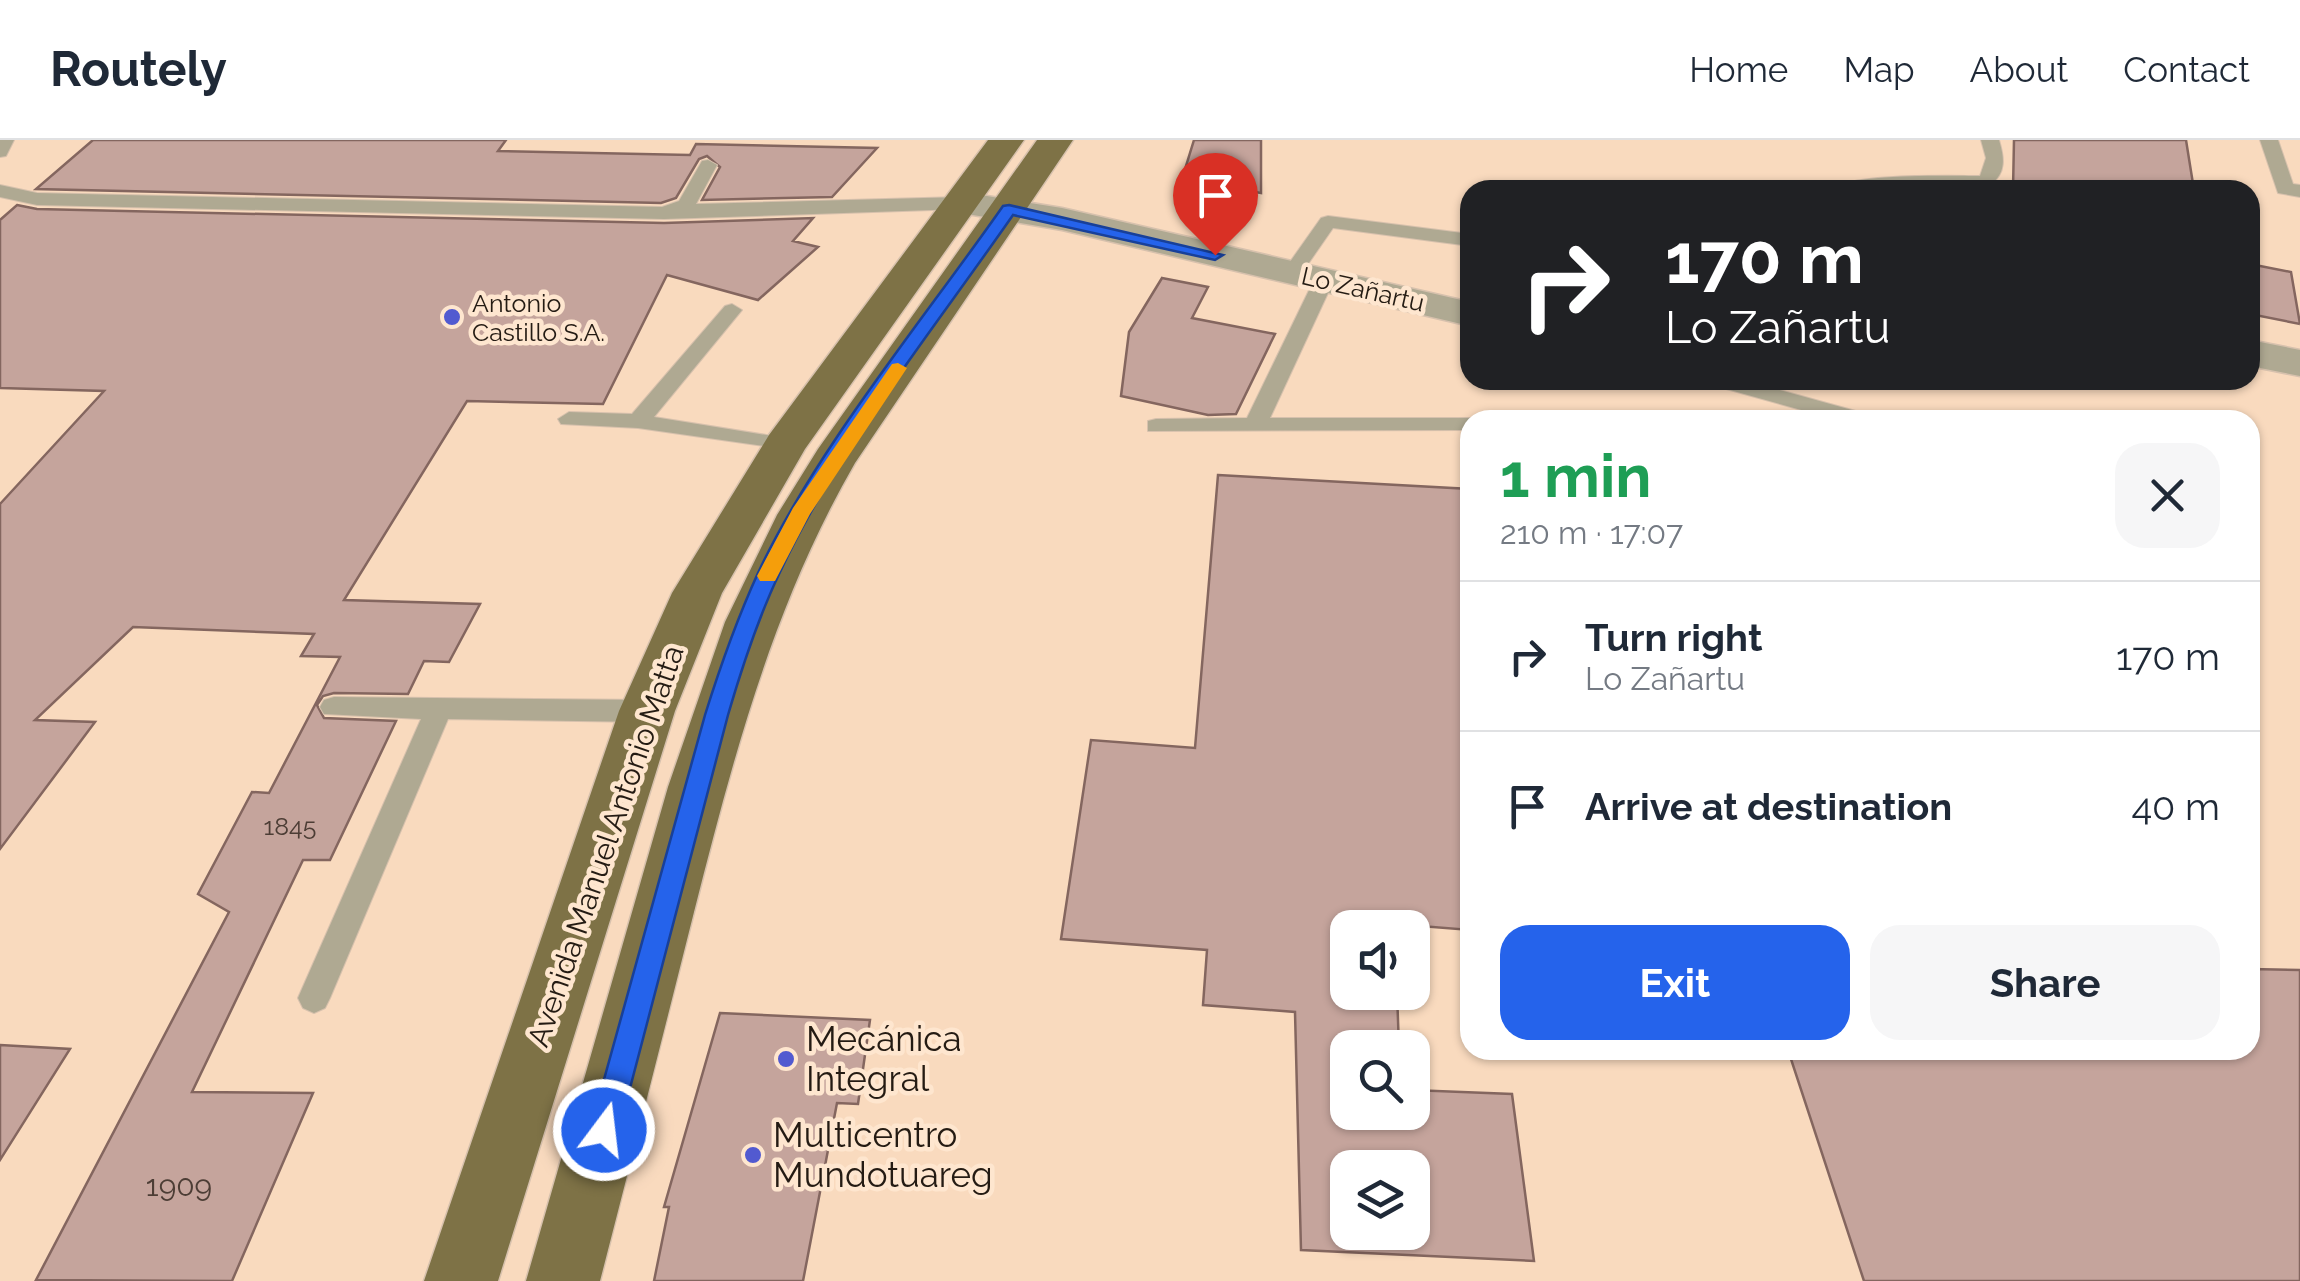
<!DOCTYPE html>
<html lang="en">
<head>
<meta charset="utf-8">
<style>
	body { margin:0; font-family:Raleway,sans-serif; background:#f6f6f7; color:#1f2937; height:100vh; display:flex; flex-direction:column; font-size:38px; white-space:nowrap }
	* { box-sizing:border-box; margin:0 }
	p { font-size:32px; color:#747a83 }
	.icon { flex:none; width:55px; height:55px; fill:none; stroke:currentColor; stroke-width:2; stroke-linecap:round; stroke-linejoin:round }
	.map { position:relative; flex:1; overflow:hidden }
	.panel { position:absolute; left:1460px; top:270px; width:800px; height:650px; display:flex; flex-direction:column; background:#fff; border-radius:30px; box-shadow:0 2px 8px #0004 }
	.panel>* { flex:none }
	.hud { position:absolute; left:1460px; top:40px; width:800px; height:210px; border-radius:30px; box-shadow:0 2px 8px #0004; background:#202124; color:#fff; overflow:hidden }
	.tools { position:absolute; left:1330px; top:770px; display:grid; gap:20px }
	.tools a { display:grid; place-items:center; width:100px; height:100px; border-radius:20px; background:#fff; box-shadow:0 2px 8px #0004; font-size:50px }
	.pin { position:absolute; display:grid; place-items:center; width:85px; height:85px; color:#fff; margin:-102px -42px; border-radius:50% 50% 50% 0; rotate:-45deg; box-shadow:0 0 10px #0007 }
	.pin .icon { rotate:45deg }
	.me { position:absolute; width:110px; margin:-55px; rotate:15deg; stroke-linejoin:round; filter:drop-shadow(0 0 8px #0008) }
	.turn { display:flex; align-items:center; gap:35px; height:210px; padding:0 40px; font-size:45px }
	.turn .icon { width:130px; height:130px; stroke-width:2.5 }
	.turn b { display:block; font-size:70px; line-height:85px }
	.round { display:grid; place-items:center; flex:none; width:105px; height:105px; border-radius:30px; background:#f6f6f7 }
	.head { display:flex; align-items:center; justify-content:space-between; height:170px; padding:0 40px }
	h1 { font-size:60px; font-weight:700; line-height:75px; color:#1e9e55 }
	.cta { display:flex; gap:20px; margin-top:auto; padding:20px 40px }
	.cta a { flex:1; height:115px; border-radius:30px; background:#2563eb; color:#fff; font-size:40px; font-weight:700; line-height:115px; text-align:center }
	.cta a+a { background:#f6f6f7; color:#1f2937 }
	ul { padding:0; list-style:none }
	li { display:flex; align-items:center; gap:30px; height:150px; padding:0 40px; border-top:2px solid #e0e1e3 }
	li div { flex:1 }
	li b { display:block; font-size:38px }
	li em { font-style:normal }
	header { display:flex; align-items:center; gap:60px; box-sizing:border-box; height:140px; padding:0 50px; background:#fff; border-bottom:2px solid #e0e1e3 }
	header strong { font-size:48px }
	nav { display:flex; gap:55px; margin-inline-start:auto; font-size:35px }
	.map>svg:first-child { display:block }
	.built { fill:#f9dabe; fill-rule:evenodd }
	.building { fill:#c5a49c; stroke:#84665f; stroke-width:2.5; fill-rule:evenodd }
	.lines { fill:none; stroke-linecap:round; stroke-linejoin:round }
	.lane-casing { stroke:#d7c1ad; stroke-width:2 }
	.street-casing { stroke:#d7c1ad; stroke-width:3 }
	.primary-casing { stroke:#d7c1ad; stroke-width:3 }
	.lane { fill:#afa992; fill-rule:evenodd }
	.street { fill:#afa992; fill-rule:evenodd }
	.primary { fill:#7e7246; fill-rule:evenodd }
	.route { fill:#2563eb; stroke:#184099; stroke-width:2.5 }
	.slow { fill:#f59e0b }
	.poi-dot { fill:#525ad0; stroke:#fee6cf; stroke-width:4 }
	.labels { text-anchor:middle; stroke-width:9; stroke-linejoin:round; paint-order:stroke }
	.far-street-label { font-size:25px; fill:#241b13; stroke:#fee6cf }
	.far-poi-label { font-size:25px; fill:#241b13; stroke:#fee6cf; text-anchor:start }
	.number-label { font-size:25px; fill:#4c3d35 }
	.street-label { font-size:30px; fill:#241b13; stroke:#fee6cf }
	.near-number-label { font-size:30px; fill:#4c3d35 }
	.near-poi-label { font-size:35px; fill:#241b13; stroke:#fee6cf; text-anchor:start }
</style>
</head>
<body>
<header>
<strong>Routely</strong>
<nav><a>Home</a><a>Map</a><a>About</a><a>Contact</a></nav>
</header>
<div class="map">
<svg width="2300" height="1141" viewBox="0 0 2300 1141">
	<rect width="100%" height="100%" fill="#fee6cf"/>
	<path class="built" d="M0 0H2300V1141H0ZM1470 50H2250V240H1470ZM1470 280H2250V910H1470ZM1348 788H1412V852H1348ZM1348 908H1412V972H1348ZM1348 1028H1412V1092H1348Z"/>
	<g class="building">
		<polygon points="93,0 506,0 498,11 690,15 696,4 877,8 832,57 702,60 720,27 707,16 699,19 676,58 661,63 36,49"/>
		<polygon points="1194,0 1261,0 1261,53 1182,39"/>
		<polygon points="2014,0 2186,0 2194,50 2013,50"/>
		<polygon points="17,65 37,69 664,83 813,78 793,101 818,107 758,160 667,135 603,264 467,261 344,460 480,464 449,522 424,521 408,554 334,553 323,556 317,565 324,578 396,581 330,720 303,720 192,952 313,953 232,1141 36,1140 229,772 198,754 252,652 269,653 340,517 301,516 314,494 133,487 35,580 95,582 0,709 0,364 104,251 0,248 0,80"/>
		<polygon points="2250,124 2291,132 2300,184 2250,174"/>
		<polygon points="1162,138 1208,147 1192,178 1275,194 1236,274 1208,275 1121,256 1129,192"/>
		<path d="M1218 335 1470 349V790L1395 784 1348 788V852H1397L1399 908H1348V972H1412V950L1512 954 1534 1121 1301 1110 1295 872 1203 865 1207 810 1061 799 1091 600 1195 608ZM1348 1028H1412V1092H1348Z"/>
		<polygon points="2250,829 2300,830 2300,1141 1864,1141 1788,910 2250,910"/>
		<polygon points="720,873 870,880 858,964 837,963 803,1141 654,1141 669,1067 664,1067"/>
		<polygon points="0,905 70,909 0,1020"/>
	</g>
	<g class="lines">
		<defs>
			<g id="lane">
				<polygon points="0,0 14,0 6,16 0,17"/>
				<path d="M1981 0H1999C2004 17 2007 33 1990 45L1828 50C1849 33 1948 36 1980 36L1986 18Z"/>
				<polygon points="2260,0 2278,0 2293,44 2300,45 2300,57 2278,53"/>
				<polygon points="708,20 717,25 696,64 962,57 971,63 962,69 664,79 37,65 0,57 0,45 37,53 662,67 679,61 702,21"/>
				<polygon points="1328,76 1470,94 1470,106 1333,88 1299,137 1285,137 1285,129 1321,78"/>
				<polygon points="1324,134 1334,140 1270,278 1478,278 1470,280 1470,290 1148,291 1148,281 1156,279 1247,278 1314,140"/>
				<polygon points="732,164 742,170 654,277 785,298 796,305 793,310 638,288 561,284 558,279 569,272 632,274 725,166"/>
				<polygon points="1709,240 1744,240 1870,275 1873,280 1837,280 1712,245"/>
				<polygon points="334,557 647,560 657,564 661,571 657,578 647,582 448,579 330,858 325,868 314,873 303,868 298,858 421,579 324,574 320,567 324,560"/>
			</g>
			<g id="street">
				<polygon points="962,52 1062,68 1470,162 1470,186 1062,90 949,71 943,63 949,55"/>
				<polygon points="2250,200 2300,210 2300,236 2250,226"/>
			</g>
			<g id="primary">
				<polygon points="988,0 1024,0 805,309 722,453 675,571 498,1141 424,1141 619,571 672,453 769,295"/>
				<path d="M1037 0H1073L855 323C773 465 734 615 694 772 663 895 632 1018 600 1141H526L668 647 725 482 777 375 818 309Z"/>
			</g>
		</defs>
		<use href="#lane" class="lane-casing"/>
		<use href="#street" class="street-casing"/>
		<use href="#primary" class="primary-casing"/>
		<use href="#lane" class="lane"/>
		<use href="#street" class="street"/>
		<use href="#primary" class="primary"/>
	</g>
	<path class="route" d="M1009 65 1223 115 1215 120 1013 75C934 189 838 307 780 432 758 478 742 527 728 575L619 990 614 999 604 1003 594 999 590 990 705 575C720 527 737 479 758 433 816 309 924 179 1003 66Z"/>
	<polygon class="slow" points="898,223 907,228 810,374 775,441 760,441 757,436 793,368 892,224"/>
	<g class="poi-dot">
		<circle cx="452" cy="177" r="10"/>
		<circle cx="786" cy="919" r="10"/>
		<circle cx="753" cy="1015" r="10"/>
	</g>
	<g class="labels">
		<g class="far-street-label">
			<text transform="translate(1363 149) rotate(13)" y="9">Lo Zañartu</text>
		</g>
		<g class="far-poi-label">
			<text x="472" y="172">Antonio<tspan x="472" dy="29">Castillo S.A.</tspan></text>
		</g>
		<g class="number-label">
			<text x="290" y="695">1845</text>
		</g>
		<g class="street-label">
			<text transform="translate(606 706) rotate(-71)" y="10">Avenida Manuel Antonio Matta</text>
		</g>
		<g class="near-number-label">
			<text x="179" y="1056">1909</text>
		</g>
		<g class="near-poi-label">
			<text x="806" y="911">Mecánica<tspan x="806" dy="40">Integral</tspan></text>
			<text x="773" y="1007">Multicentro<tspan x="773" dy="40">Mundotuareg</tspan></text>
		</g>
	</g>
</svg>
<div class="tools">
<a><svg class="icon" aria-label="sound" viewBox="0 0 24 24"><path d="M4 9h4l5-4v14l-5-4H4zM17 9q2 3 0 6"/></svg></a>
<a><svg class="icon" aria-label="search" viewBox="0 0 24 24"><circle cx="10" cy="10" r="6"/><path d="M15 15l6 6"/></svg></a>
<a><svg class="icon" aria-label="layers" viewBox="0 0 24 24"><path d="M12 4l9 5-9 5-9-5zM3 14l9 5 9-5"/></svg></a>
</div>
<div class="pin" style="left:1215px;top:115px;background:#d93025"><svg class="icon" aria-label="arrive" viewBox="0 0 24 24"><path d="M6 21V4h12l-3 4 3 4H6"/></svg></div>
<svg class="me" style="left:604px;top:990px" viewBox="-20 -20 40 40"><circle r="17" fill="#2563eb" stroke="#fff" stroke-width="3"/><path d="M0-11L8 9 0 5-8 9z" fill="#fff"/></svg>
<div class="hud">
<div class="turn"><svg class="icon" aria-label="right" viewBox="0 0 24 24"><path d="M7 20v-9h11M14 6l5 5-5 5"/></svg><div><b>170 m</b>Lo Zañartu</div></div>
</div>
<section class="panel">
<div class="head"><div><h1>1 min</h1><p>210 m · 17:07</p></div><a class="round"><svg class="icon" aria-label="close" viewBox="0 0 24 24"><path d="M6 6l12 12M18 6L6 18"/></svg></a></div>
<ul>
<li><svg class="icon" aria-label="right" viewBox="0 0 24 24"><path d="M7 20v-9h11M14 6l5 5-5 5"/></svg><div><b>Turn right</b><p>Lo Zañartu</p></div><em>170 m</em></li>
<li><svg class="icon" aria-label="arrive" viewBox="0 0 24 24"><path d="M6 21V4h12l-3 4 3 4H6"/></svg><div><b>Arrive at destination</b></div><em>40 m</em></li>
</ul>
<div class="cta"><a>Exit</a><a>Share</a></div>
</section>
</div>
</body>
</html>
